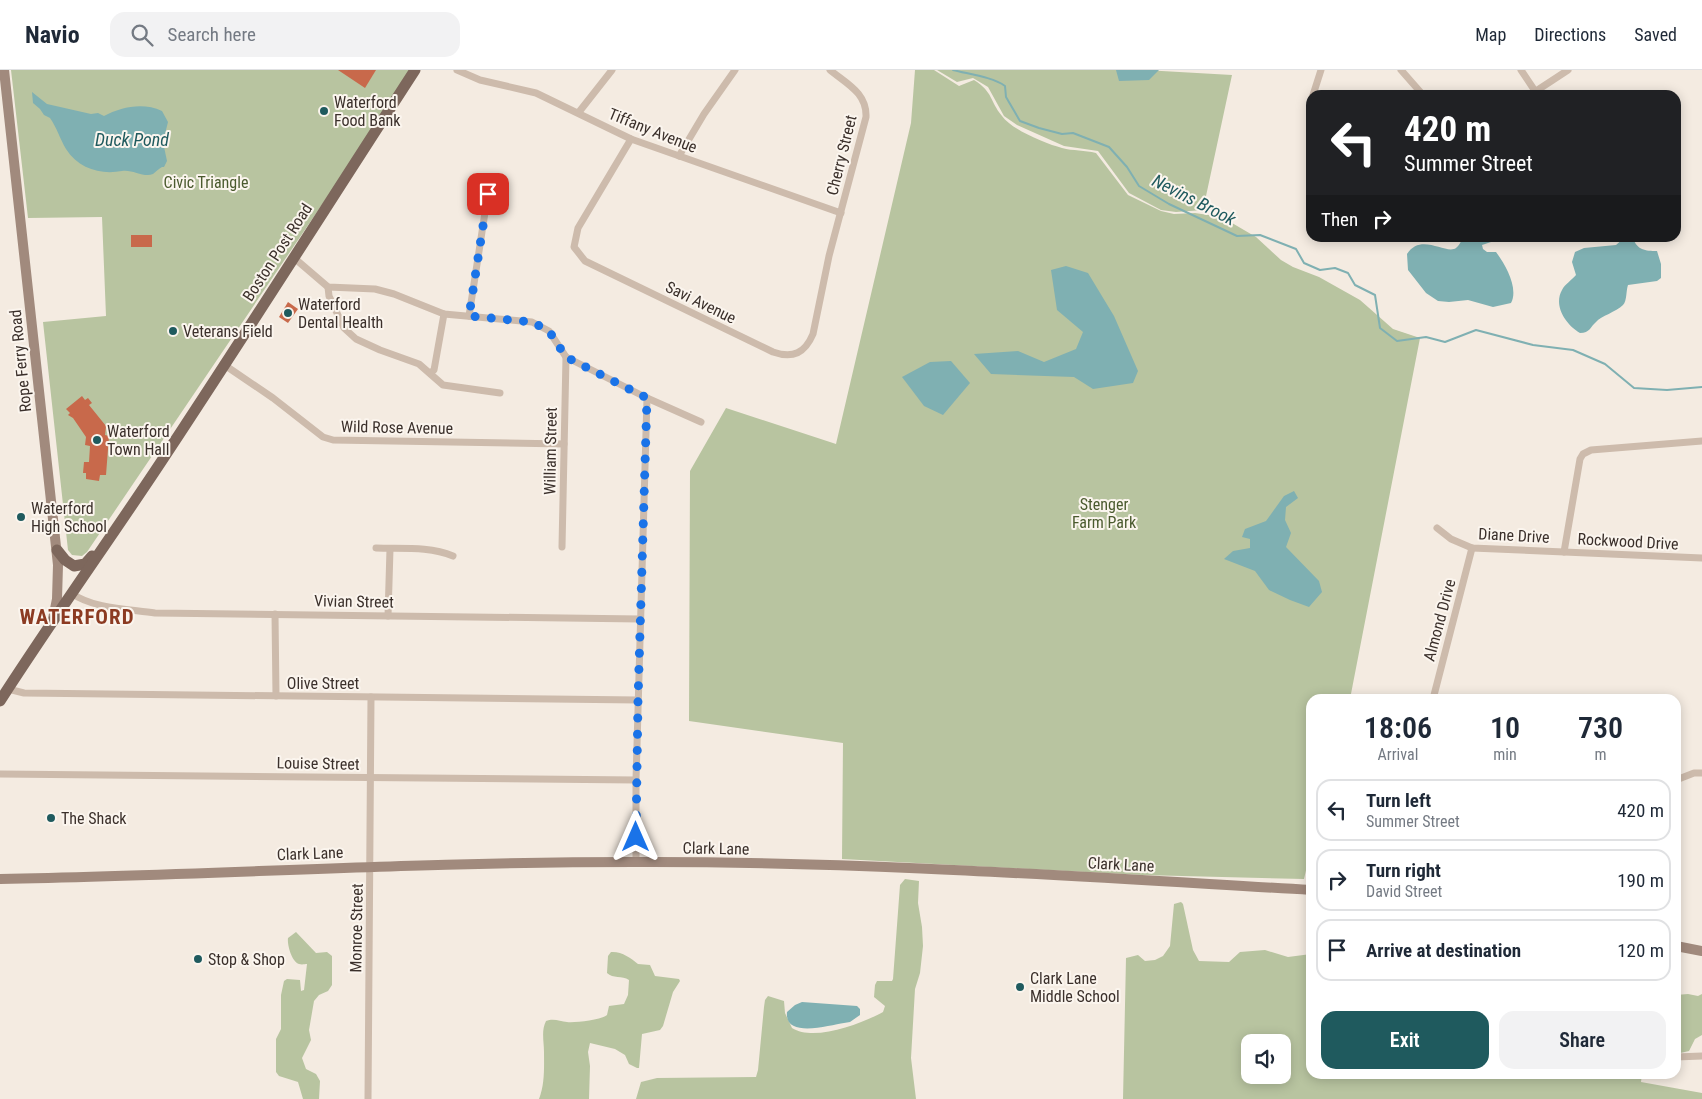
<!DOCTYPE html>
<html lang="en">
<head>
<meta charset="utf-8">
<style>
	body { margin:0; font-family:"Roboto Condensed",sans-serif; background:#f2f2f3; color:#1f2937; height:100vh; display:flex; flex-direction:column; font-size:19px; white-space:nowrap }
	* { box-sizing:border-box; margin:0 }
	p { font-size:16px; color:#747a83 }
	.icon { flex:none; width:28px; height:28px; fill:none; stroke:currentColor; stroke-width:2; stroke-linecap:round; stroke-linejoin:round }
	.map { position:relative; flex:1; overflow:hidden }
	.details { position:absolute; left:1306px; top:624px; width:375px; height:385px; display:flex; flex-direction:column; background:#fff; border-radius:15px; box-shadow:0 2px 12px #0003 }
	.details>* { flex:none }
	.hud { position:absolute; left:1306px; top:20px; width:375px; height:152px; border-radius:15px; box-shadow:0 2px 12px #0003; background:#202124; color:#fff; overflow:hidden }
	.buttons { position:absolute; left:1241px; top:964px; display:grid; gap:10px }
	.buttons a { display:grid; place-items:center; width:50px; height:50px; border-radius:10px; background:#fff; box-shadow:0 2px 12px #0003; font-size:25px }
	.pin { position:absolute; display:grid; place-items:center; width:42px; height:42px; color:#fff; margin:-21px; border-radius:10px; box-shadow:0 2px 8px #0006 }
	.me { position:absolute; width:55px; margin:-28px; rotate:0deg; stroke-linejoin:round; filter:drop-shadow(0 0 4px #0008) }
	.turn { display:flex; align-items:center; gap:18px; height:105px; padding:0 15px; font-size:22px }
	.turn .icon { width:65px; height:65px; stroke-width:2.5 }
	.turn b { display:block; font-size:35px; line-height:42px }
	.then { display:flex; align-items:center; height:48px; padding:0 15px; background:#0003; gap:10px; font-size:19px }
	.eta { display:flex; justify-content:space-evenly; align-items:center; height:85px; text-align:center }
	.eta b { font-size:30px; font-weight:600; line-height:35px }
	.button { display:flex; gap:10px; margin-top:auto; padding:10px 15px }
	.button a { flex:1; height:58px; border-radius:15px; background:#1f5a5e; color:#fff; font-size:20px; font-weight:600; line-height:58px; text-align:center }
	.button a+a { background:#f2f2f3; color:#1f2937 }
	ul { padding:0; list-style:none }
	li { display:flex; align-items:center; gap:15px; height:62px; margin:0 10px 8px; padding:0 5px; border:2px solid #e0e1e3; border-radius:15px }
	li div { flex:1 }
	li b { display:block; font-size:19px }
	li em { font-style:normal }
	header { display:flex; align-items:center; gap:30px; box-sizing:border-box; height:70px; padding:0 25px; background:#fff; border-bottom:1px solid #e0e1e3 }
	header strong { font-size:24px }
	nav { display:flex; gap:28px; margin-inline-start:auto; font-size:18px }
	.search { width:350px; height:45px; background:#f2f2f3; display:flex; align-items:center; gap:12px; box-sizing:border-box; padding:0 18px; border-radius:15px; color:#747a83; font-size:19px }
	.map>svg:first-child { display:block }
	.green { fill:#b8c4a0; fill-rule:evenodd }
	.water { fill:#7fb0b2 }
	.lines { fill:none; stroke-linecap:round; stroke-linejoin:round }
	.stream { stroke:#7fb0b2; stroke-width:2 }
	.building { fill:#c8694b }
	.minor { stroke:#cdbbac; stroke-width:7 }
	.secondary { stroke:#a18a7d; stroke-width:10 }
	.primary { stroke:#7d675c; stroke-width:11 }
	.route { stroke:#1a73e8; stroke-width:9; stroke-dasharray:0 16.2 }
	.poi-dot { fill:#1f5a5e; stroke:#fbf5ee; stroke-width:2 }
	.labels { text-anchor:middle; stroke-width:4; stroke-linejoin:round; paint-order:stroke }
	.poi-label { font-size:16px; fill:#3b302b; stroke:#fbf5ee; text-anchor:start }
	.street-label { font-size:16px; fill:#3b302b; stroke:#fbf5ee }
	.park-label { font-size:16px; fill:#4a5a2e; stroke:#fbf5ee }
	.water-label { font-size:18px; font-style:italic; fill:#1f5a5e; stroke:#fbf5ee }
	.district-label { font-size:21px; font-weight:bold; letter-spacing:1px; fill:#8c3b22; stroke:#fbf5ee }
</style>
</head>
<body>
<header>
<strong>Navio</strong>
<div class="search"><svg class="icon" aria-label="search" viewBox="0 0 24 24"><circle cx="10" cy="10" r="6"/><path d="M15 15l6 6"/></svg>Search here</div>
<nav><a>Map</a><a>Directions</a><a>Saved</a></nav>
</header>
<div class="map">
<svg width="1702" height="1029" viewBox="0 0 1702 1029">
	<rect width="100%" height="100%" fill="#f4ebe1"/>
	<g class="green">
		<polygon points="11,0 413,0 87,482 82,486 72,485 68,480 43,252 106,246 102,147 28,148"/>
		<path d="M915 0H934L959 16 974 10C994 23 989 30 1002 46 1012 60 1046 74 1062 78 1073 81 1085 80 1096 83L1128 125 1161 141 1174 144 1195 143 1215 146 1232 153 1256 167 1281 190 1293 197 1319 207 1360 230 1393 259 1420 268 1350 629H1311V779L1304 809 1142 805 842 789 843 673 689 651 690 401 726 338 836 374 911 53Z"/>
		<polygon points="937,0 1144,0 1232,5 1203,140 1176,142 1161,140 1129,123 1098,81 1064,76 1017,55 1004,46 988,17 973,8 957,12"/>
		<path d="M905 809 919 811 918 833 922 857 923 876 920 903 915 919 911 988 916 1029H636L641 1012 657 1008 756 1007 758 1000 764 937 765 930 768 926 784 931 785 943 792 958C814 972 861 954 883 942L885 936 874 927 875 915 877 911H892L893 909 900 815Z"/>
		<path d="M1181 832 1183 834 1193 880 1199 891 1229 892 1240 882 1265 880 1288 887 1311 884V1004H1642L1641 1012 1702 1023V1029H1123L1126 888 1138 885 1145 891 1155 890 1163 886 1170 876 1174 834ZM1250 972H1282V1005H1250Z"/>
		<path d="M296 862 316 883 327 882 332 886V915L328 921 319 925 314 931 309 960 311 970 302 988 306 999 316 1004 320 1011 319 1029H303L298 1012 279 1006 276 1002V969L281 959V925L284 911 287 909 300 910 301 921 304 920 307 894C305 894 302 895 299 894 292 892 287 875 288 868Z"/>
		<path d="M611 882C621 881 631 888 638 894L650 895 655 906 679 909 680 911 673 922 663 956 660 960 642 964 639 998H637L629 994 625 985 615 979 590 973 588 982 590 996 589 1029H539C545 1014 544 997 544 982 544 971 541 961 546 951 553 948 560 951 567 952 574 953 602 950 607 945L609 936 624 934 628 925 629 910C622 905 613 909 607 903L608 886Z"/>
		<polygon points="1688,924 1698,926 1702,924 1702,965 1695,969 1689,981 1676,984 1676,925"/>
	</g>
	<g class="water">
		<polygon points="1116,0 1159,0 1149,10 1119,11"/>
		<path d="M32 22 47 34 91 44 98 43 104 46C121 37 143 32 162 41L168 52 163 72 167 91 164 97H162C158 99 156 102 153 104 144 108 132 99 122 101 101 105 79 99 66 79 60 69 57 58 50 48L44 45 40 39 33 33Z"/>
		<path d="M1463 168H1495L1491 172 1482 175 1483 179 1487 182H1496C1505 194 1519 218 1511 233L1493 237 1468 230 1449 232 1438 231 1426 223 1408 200 1407 184C1421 162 1446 185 1456 178 1459 176 1461 171 1463 168Z"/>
		<path d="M1624 168H1633C1637 180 1645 181 1657 181L1661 194V208L1657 211 1628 215C1626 220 1627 231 1623 235 1616 242 1601 246 1596 252 1590 257 1590 263 1580 263 1566 255 1553 236 1562 220 1565 214 1572 210 1576 205L1572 192 1575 182 1584 178 1616 175Z"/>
		<polygon points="1066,196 1088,203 1114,246 1138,301 1133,313 1093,319 1074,307 991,304 974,284 1018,281 1044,292 1076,279 1083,262 1057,240 1051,200"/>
		<polygon points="951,291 970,313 943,345 924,336 902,307 930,292"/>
		<polygon points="1294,421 1298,428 1286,437 1285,450 1291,463 1286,477 1319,511 1322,522 1309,537 1290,530 1269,520 1255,501 1224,489 1233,481 1250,478 1250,469 1242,467 1245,459 1266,451 1284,426"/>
		<path d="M802 932 857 936 860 939V945L850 952 844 953C830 955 784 969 787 942L795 935Z"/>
	</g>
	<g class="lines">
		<path class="stream" d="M953 0C968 4 993 7 1005 16L1006 27 1020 51 1039 58 1062 64 1073 63 1109 77 1127 97 1139 116 1169 134 1237 166 1260 165 1296 179 1304 193 1320 200 1335 198 1348 203 1355 215 1375 225 1380 258 1397 271 1426 267 1445 272 1476 260 1533 275 1573 280 1605 294 1634 318 1667 320 1702 317"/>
	</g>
	<g class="building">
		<polygon points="338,0 376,0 365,18"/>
		<rect x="131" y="165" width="21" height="12"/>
		<polygon points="288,232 298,239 288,253 279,247"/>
		<polygon points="82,326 85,330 88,328 92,333 89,335 106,356 105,365 109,366 106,405 100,405 99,411 86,409 86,403 83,403 84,392 89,392 90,376 85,375 86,367 73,348 68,345 70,343 66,339"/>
	</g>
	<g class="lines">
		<g class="minor">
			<polyline points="457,0 480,10 536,23 631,69 841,143"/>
			<polyline points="1401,0 1423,25"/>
			<polyline points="1521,0 1535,21"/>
			<polyline points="1313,25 1321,0"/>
			<polyline points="1530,25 1568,0"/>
			<polyline points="579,42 612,0"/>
			<path d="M631 69 578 158 574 177 585 191 773 282C793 289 805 283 813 264L829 186 866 47C867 23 847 14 830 0"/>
			<polyline points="679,86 704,44 735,0"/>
			<polyline points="293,187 328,217 375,219 394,224 444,244 532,252 549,261 566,287 647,328 701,352"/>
			<polyline points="328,217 329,226 344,258 356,269 380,280 419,294 443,315 500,323"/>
			<polyline points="469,246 488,123"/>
			<polyline points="223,294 273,328 323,367 333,370 564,374"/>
			<polyline points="430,303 434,300 444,244"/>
			<polyline points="1437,458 1451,469 1472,478 1702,488"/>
			<polyline points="562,477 566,287"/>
			<path d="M376 478C401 479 429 476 453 486"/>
			<polyline points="1564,482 1580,389 1583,384 1591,380 1702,371"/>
			<path d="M71 523C94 539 127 539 155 543L640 549"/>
			<polyline points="275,544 276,626"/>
			<polyline points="388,546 390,479"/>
			<polyline points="8,619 24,623 638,630"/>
			<polyline points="1433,629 1472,478"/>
			<polyline points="0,704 636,710"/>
			<polyline points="1676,710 1694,703 1702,703"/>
			<polyline points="636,792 636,710 647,328"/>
			<polyline points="1676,987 1702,986"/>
			<polyline points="368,1029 371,627"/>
		</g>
		<g class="secondary">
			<polyline points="4,0 58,495 57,529 53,549"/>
			<path d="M0 809C211 805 422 792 633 792 859 791 1085 807 1311 820"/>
			<polyline points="1676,876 1702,881"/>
		</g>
		<g class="primary">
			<polyline points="57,480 65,490 74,496 85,494 92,486"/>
			<path d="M0 631C52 550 108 472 161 392 247 262 330 131 415 0"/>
		</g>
	</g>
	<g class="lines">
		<polyline class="route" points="488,124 469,246 532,252 549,261 566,287 647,328 638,630 636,767"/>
	</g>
	<g class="poi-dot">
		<circle cx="324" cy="41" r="5"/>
		<circle cx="288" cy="243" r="5"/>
		<circle cx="173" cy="261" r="5"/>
		<circle cx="97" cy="370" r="5"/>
		<circle cx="21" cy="447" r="5"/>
		<circle cx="51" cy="748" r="5"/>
		<circle cx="198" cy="889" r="5"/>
		<circle cx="1020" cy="917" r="5"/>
	</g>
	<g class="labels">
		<g class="poi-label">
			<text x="334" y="38">Waterford<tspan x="334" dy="18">Food Bank</tspan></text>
			<text x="298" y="240">Waterford<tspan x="298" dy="18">Dental Health</tspan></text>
			<text x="183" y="267">Veterans Field</text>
			<text x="107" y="367">Waterford<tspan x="107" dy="18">Town Hall</tspan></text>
			<text x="31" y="444">Waterford<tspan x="31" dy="18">High School</tspan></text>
			<text x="61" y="754">The Shack</text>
			<text x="208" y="895">Stop &amp; Shop</text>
			<text x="1030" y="914">Clark Lane<tspan x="1030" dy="18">Middle School</tspan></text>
		</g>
		<g class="street-label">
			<text transform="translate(653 60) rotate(22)" y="6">Tiffany Avenue</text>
			<text transform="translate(841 85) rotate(-76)" y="6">Cherry Street</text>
			<text transform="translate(277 182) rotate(-57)" y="6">Boston Post Road</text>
			<text transform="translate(701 232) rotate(26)" y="6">Savi Avenue</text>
			<text transform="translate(20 291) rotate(-96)" y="6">Rope Ferry Road</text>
			<text transform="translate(397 357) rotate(1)" y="6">Wild Rose Avenue</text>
			<text transform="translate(550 381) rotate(-89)" y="6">William Street</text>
			<text transform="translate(1514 465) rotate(3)" y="6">Diane Drive</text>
			<text transform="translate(1628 471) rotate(3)" y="6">Rockwood Drive</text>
			<text transform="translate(354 531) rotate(1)" y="6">Vivian Street</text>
			<text transform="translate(1439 550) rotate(-75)" y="6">Almond Drive</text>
			<text x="323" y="619">Olive Street</text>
			<text transform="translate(318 693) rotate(1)" y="6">Louise Street</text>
			<text transform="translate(716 778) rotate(1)" y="6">Clark Lane</text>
			<text transform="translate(310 783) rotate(-2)" y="6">Clark Lane</text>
			<text transform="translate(1121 794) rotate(3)" y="6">Clark Lane</text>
			<text transform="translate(356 858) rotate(-89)" y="6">Monroe Street</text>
		</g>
		<g class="park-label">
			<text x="206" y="118">Civic Triangle</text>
			<text x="1104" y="440">Stenger<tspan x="1104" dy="18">Farm Park</tspan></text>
		</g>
		<g class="water-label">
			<text x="132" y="76">Duck Pond</text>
			<text transform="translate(1194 130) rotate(27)" y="6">Nevins Brook</text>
		</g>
		<g class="district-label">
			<text x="77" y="554">WATERFORD</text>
		</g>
	</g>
</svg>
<div class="buttons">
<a><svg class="icon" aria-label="sound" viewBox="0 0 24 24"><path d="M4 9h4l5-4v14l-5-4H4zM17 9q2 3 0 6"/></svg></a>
</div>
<div class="pin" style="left:488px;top:124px;background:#d93025"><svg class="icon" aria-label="arrive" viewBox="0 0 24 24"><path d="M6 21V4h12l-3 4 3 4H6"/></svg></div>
<svg class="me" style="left:636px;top:767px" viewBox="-20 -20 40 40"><path d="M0-17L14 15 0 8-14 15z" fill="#1a73e8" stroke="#fff" stroke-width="4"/></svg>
<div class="hud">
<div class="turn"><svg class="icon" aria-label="left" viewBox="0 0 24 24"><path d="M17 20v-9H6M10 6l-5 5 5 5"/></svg><div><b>420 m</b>Summer Street</div></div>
<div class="then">Then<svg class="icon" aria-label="right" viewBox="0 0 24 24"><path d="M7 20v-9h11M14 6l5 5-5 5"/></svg></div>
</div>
<section class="details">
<div class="eta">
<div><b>18:06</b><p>Arrival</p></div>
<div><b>10</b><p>min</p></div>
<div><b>730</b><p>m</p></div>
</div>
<ul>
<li><svg class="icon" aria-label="left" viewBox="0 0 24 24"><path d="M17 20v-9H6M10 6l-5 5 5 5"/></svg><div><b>Turn left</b><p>Summer Street</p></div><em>420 m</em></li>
<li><svg class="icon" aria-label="right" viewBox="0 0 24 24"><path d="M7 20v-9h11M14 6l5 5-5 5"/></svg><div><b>Turn right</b><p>David Street</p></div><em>190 m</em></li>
<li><svg class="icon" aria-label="arrive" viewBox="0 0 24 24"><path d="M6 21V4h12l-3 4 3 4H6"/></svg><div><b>Arrive at destination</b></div><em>120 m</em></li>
</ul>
<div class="button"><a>Exit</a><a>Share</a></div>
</section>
</div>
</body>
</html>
